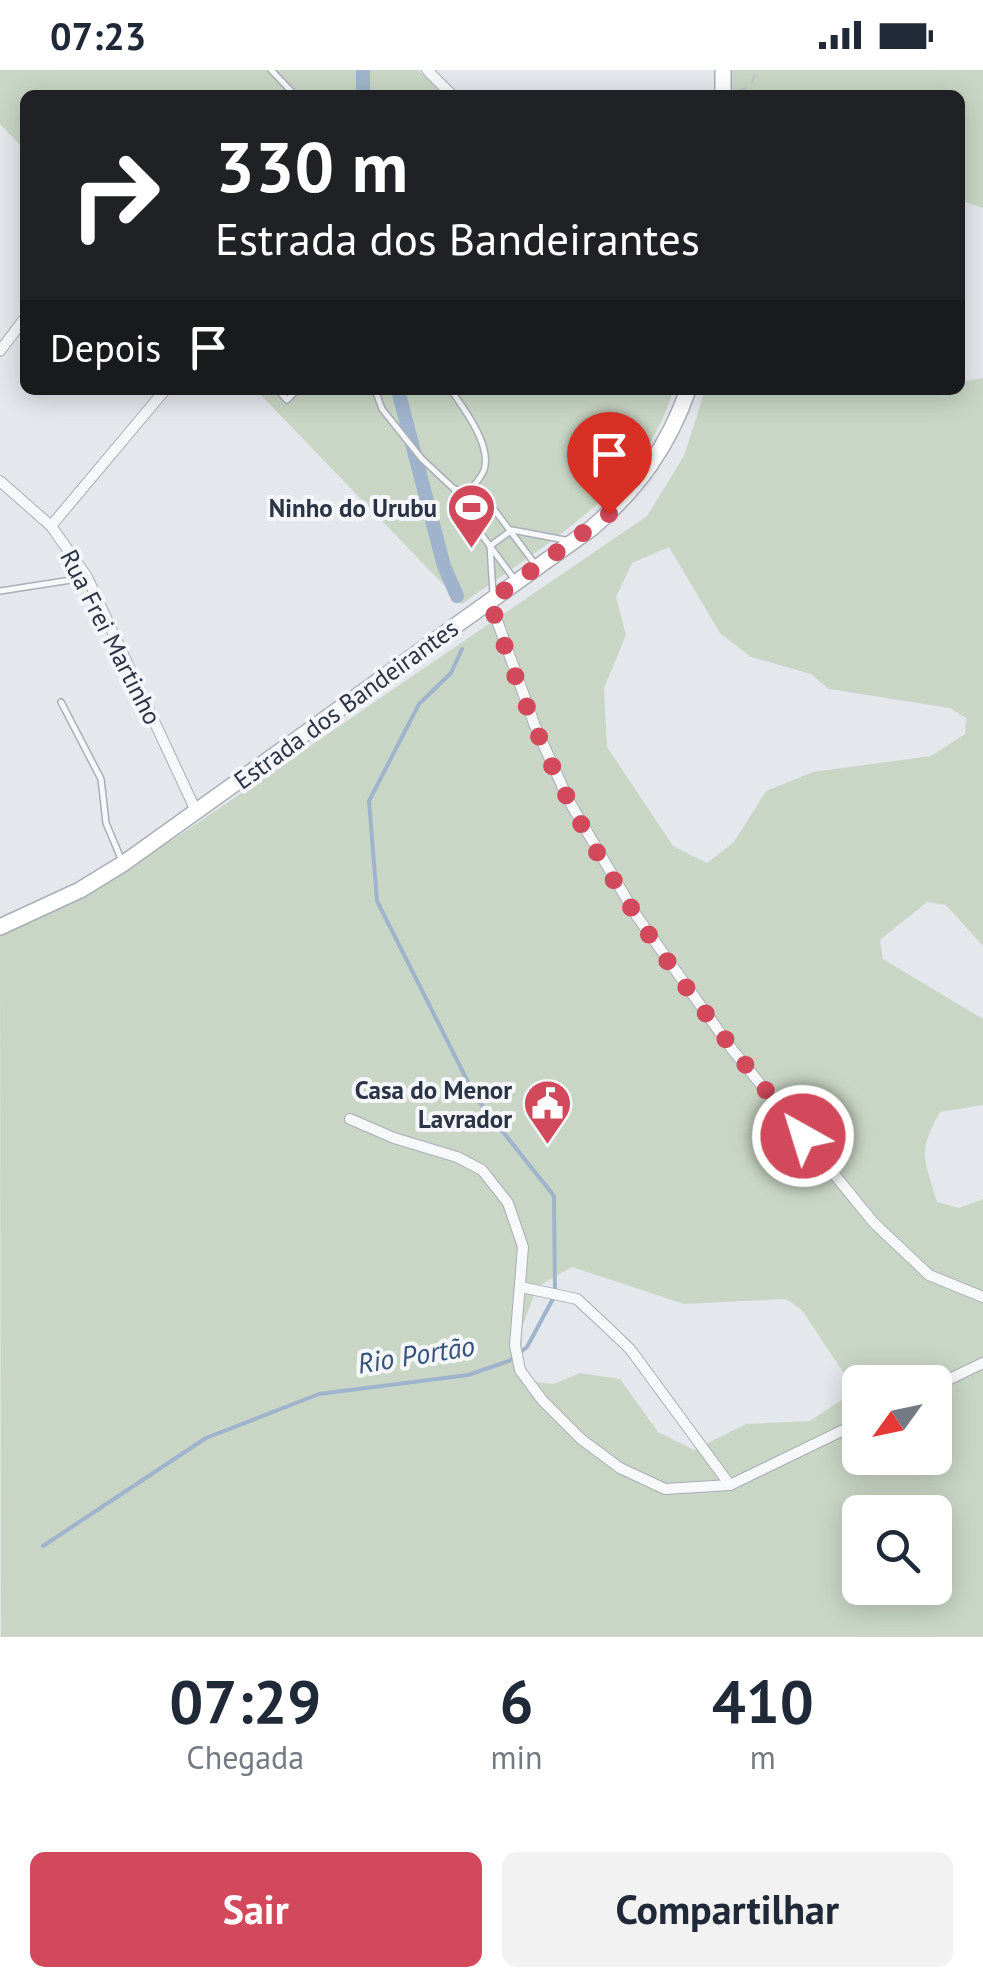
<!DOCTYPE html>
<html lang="pt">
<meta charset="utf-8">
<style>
body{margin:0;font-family:"PT Sans",sans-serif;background:#f2f2f3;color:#1f2937;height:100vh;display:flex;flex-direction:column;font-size:38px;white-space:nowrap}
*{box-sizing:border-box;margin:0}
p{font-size:32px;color:#747a83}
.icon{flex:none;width:55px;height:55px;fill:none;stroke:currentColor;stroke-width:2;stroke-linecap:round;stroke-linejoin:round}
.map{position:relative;height:1567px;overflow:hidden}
.drawer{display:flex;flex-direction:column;background:#fff;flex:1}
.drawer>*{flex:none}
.banner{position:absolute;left:20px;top:20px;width:945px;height:305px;border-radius:15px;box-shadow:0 5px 25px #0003;background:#202124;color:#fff;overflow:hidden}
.needle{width:65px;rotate:237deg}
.fabs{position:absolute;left:842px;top:1295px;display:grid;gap:20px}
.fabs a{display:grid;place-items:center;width:110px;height:110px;border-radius:15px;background:#fff;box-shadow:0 5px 25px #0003;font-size:50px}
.pin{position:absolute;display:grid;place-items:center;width:85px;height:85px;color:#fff;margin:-102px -42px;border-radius:50% 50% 50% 0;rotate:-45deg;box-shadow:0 0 10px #0007}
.pin .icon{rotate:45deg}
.me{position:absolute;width:110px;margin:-55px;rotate:321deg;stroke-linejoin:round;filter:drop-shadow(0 0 8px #0008)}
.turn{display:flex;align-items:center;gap:35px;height:210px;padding:0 30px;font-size:45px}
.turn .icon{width:130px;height:130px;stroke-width:2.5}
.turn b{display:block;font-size:70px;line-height:85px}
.then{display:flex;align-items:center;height:95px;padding:0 30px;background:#0003;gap:20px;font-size:38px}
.eta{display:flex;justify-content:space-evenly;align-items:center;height:170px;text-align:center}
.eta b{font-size:60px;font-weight:700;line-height:70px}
.cta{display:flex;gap:20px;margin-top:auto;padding:20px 30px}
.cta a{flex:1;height:115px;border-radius:15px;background:#d1495b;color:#fff;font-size:40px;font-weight:700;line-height:115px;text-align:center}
.cta a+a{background:#f2f2f3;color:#1f2937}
.status{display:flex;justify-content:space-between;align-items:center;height:70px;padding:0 50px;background:#fff;direction:ltr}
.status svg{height:28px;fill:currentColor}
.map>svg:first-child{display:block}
.green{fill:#c9d6c5;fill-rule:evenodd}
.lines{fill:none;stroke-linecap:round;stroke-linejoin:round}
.stream{stroke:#9fb4cc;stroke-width:4}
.canal{stroke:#9fb4cc;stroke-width:14}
.lane-casing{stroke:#a9aeb7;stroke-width:8}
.street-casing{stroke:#a9aeb7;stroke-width:12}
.secondary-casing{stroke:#a9aeb7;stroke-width:18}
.path{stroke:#c2c5cb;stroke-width:2.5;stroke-dasharray:8 8;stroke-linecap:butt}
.lane{stroke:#f7f8fa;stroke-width:5}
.street{stroke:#f7f8fa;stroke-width:10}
.secondary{stroke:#fff;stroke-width:15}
.route{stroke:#d1495b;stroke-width:18;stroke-dasharray:0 32.4}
.labels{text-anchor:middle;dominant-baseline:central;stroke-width:8;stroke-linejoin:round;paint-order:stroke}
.poi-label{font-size:25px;font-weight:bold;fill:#2b3445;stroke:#f4f6f9;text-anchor:end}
.street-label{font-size:25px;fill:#2b3445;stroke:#f4f6f9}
.water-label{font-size:28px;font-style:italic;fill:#34527a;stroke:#f4f6f9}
</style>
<div class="status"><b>07:23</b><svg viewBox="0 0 49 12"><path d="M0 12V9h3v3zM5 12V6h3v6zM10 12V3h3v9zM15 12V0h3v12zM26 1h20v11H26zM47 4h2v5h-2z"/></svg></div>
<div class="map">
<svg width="983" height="1567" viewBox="0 0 983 1567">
<rect width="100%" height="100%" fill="#e4e7ec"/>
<g class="green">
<polygon points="0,0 418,0 444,25 25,25 25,80 0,54"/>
<polygon points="730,0 983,0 983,138 960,130 960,25 730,25"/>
<path d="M983,308V876L946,835L927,832L880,870L883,889L983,949V1035L940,1042C917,1084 924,1087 937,1132L959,1138L983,1129V1567H1L0,862L66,832L174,769L647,446L684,386L705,320H960V312ZM669,477L720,563L751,587L811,604L829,619L950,638L966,648L965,664L931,686L813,702L766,721L734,772L707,793L673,776L607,677L604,618L626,565L616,527L632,493ZM572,1197L684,1234L786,1229L802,1240L847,1308L843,1329L810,1351L746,1354L694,1380L658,1362L620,1309L580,1303L554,1314L535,1312L521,1296L522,1257L537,1217ZM860,1312H935V1388H860ZM860,1442H935V1518H860Z"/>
<path d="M256,320H673C645,421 541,476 462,534Z"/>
</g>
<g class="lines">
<polyline class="stream" points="43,1476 206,1368 319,1324 468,1305 509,1291 527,1277 555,1225 554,1126 476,1028 377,831 369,731 419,634 451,603 462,579"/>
<g class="canal">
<polyline points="363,0 363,25"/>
<polyline points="398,320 444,496 457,526"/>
</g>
<defs>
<g id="lane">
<polyline points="271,0 295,25"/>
<polyline points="278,320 287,330 297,320"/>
<polyline points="375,320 382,339 422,389 453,418 490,434 535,494"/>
<path d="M451,320C464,339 492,375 484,400C480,411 467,423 459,431"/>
<polyline points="454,419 470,449 515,510"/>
<polyline points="0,521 84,508"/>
<polyline points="493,524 490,476 512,460 565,470"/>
<polyline points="61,632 101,709 106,753 122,791"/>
</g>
<g id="street">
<polyline points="427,0 452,25"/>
<polyline points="0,281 25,248"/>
<polyline points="0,411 51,456 87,507 196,741"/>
<polyline points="51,456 165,320"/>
<polyline points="490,531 535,656 569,731 636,845 731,978 874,1153 929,1205 983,1227"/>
<polyline points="350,1049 394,1068 457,1087 482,1100 508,1133 523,1177 515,1275 520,1300 542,1330 581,1369 620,1398 665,1419 730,1415 860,1352"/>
<polyline points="521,1217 577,1229 606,1256 630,1279 730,1415"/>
<polyline points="935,1316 983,1293"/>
</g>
<g id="secondary">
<polyline points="723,25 723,0"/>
<path d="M0,857L80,820L124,793L592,458C638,418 668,377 688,320"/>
</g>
</defs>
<use href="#lane" class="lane-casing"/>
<use href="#street" class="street-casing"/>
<use href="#secondary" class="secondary-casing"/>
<polyline class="path" points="739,21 750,16 757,0"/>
<use href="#lane" class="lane"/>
<use href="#street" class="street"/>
<use href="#secondary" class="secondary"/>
</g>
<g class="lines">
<path class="route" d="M609,444L490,531C511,598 536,666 568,729C630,851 717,961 803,1066"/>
</g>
<defs>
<symbol id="stadium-pin" viewBox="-11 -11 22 30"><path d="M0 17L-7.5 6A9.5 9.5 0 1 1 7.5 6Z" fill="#d1495b" stroke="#f4f6f9"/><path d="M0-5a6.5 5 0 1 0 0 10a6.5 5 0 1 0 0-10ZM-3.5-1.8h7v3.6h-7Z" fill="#fff"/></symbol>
<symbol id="civic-pin" viewBox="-11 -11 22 30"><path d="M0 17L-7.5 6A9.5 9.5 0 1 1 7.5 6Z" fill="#d1495b" stroke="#f4f6f9"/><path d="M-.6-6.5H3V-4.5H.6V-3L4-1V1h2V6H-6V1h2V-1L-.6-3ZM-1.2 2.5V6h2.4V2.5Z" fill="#fff"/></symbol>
</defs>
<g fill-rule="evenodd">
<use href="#stadium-pin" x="444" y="410" width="55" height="75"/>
<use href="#civic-pin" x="520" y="1006" width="55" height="75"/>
</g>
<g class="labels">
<g class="poi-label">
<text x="437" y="438">Ninho do Urubu</text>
<text x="512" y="1020">Casa do Menor<tspan x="512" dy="29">Lavrador</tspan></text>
</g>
<g class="street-label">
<text transform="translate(111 567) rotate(63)">Rua Frei Martinho</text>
<text transform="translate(346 634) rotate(-36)">Estrada dos Bandeirantes</text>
</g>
<g class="water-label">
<text transform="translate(416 1284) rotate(-9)">Rio Portão</text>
</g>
</g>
</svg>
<div class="fabs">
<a><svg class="needle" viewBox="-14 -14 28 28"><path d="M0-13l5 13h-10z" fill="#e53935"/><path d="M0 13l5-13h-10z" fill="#747a83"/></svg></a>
<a><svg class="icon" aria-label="search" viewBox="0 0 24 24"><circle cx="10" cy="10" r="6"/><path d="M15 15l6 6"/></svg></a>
</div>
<div class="pin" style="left:609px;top:444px;background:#d93025"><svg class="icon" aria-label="arrive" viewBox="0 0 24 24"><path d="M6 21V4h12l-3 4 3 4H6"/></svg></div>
<svg class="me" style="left:803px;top:1066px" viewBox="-20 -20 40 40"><circle r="17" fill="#d1495b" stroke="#fff" stroke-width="3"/><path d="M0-11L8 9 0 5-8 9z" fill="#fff"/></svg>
<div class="banner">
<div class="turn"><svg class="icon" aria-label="right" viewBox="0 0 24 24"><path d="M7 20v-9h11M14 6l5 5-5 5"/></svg><div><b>330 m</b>Estrada dos Bandeirantes</div></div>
<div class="then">Depois<svg class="icon" aria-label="arrive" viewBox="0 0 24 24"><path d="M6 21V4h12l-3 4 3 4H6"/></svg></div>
</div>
</div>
<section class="drawer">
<div class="eta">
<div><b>07:29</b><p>Chegada</p></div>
<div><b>6</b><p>min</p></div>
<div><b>410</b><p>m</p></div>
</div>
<div class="cta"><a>Sair</a><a>Compartilhar</a></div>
</section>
